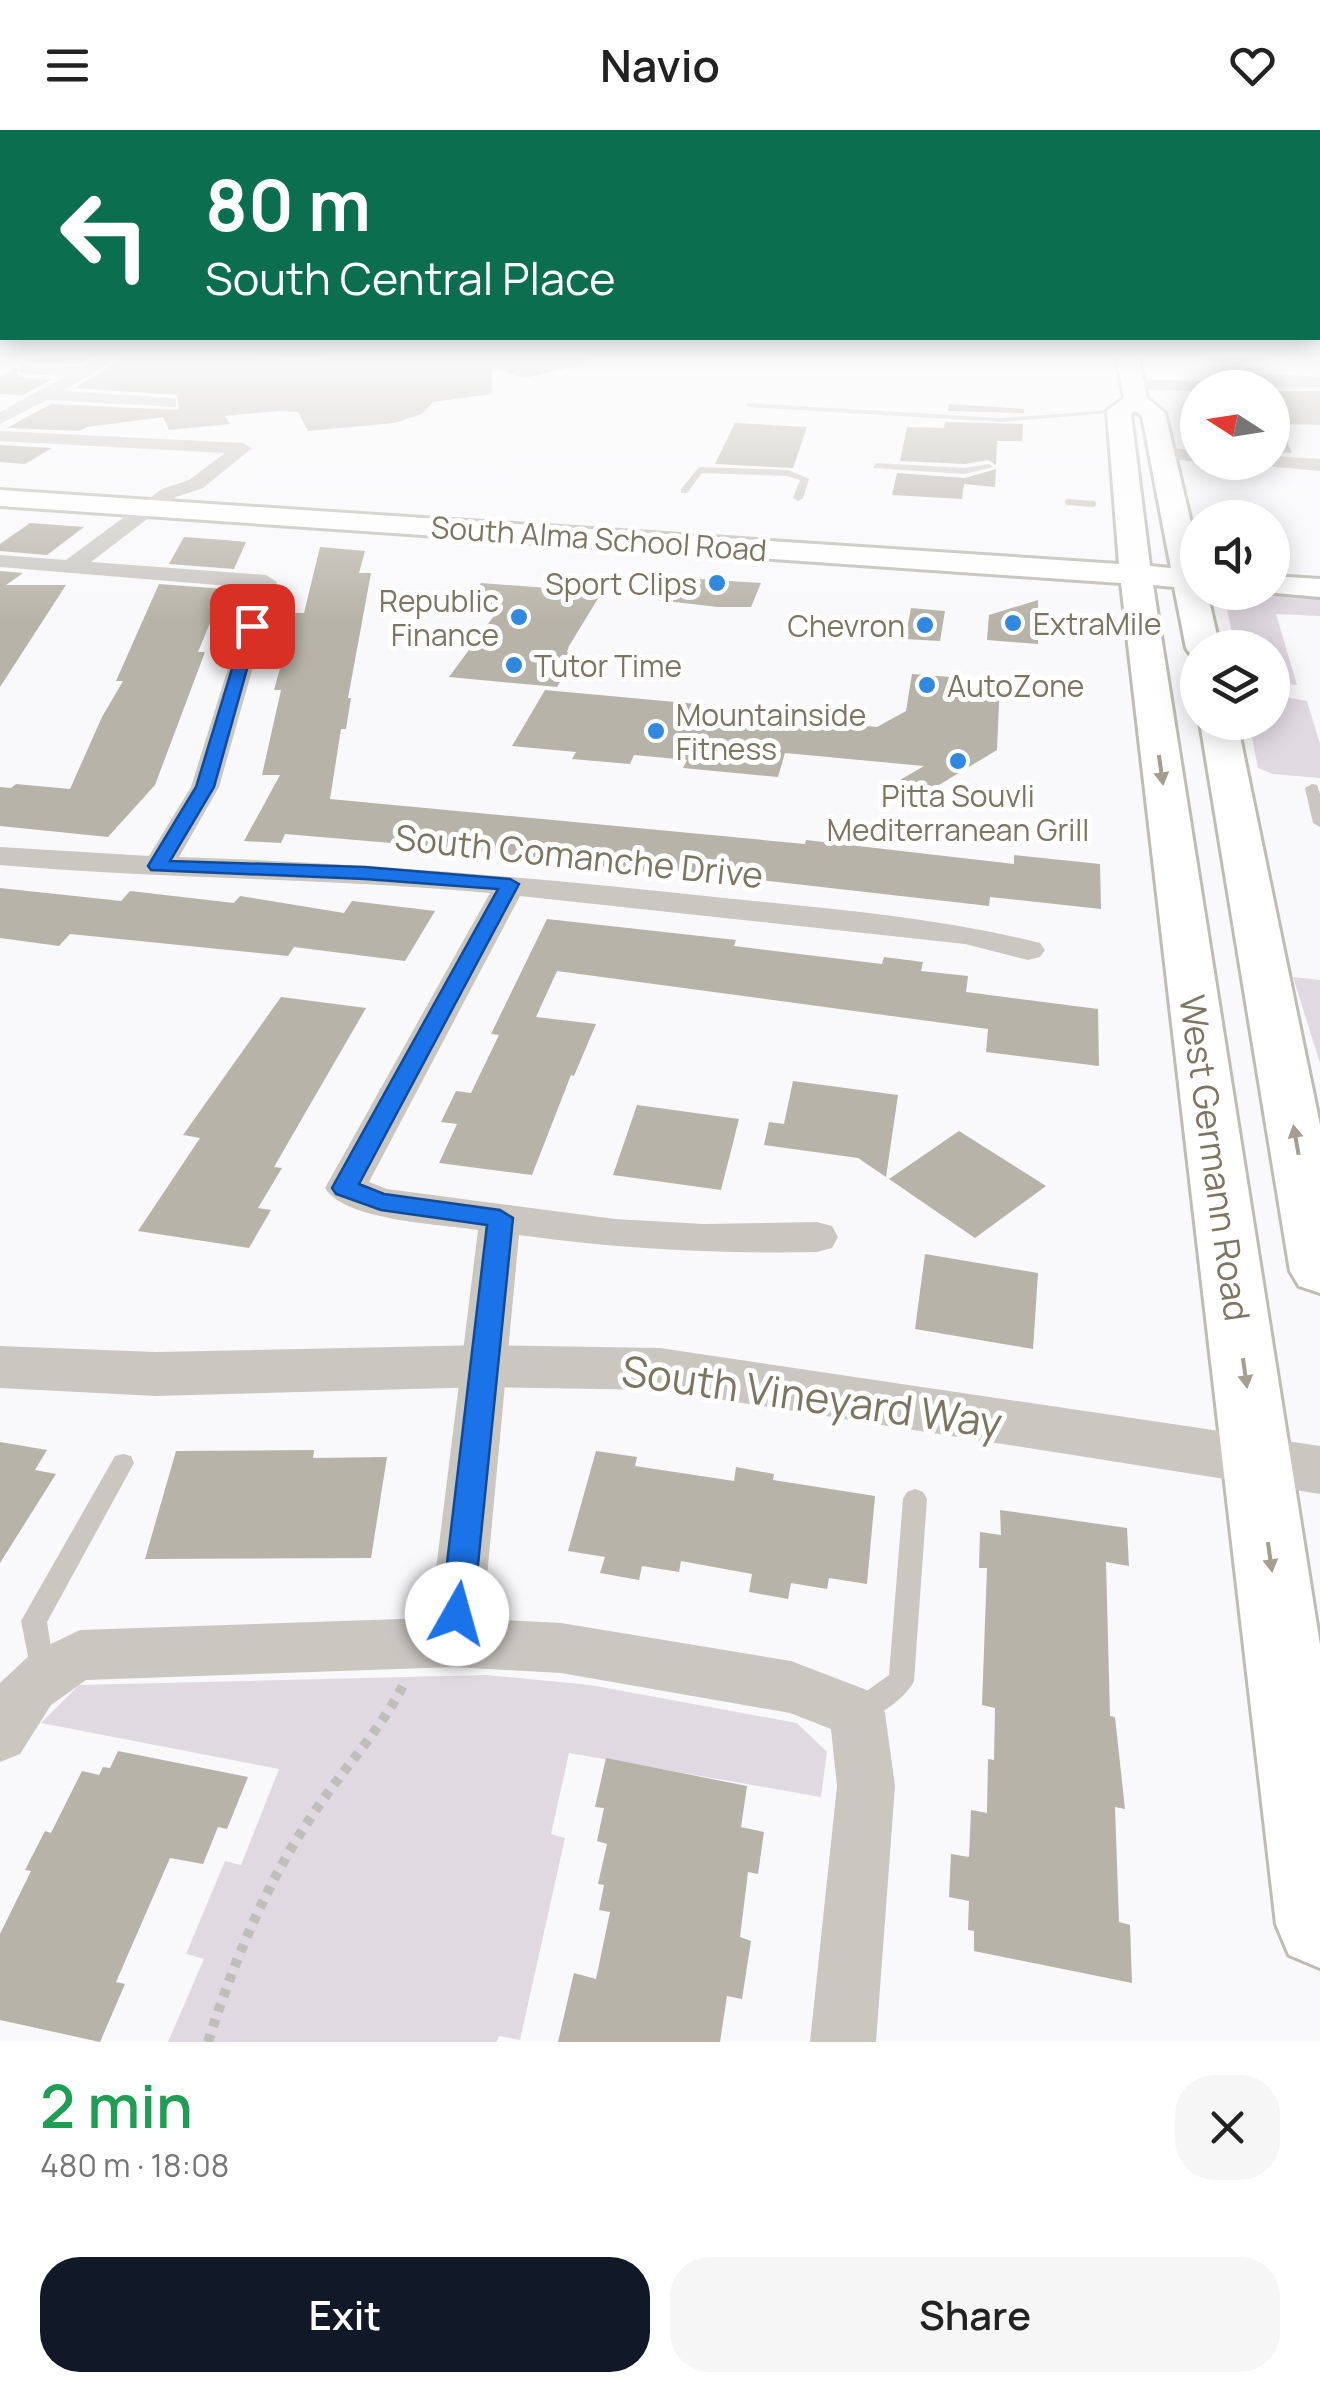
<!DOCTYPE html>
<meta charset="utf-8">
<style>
body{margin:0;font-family:Manrope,sans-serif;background:#f6f6f6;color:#222;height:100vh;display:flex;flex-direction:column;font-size:38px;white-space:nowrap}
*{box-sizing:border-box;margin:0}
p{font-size:32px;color:#767676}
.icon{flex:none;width:55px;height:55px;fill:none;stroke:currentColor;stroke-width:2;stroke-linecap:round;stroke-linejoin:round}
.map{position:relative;height:1912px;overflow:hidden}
.details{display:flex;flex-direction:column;background:#fff;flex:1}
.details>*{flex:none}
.hud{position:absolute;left:0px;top:0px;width:1320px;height:210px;box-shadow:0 5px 25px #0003;background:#0b6e4f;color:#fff;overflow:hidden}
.needle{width:65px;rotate:282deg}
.controls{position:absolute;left:1180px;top:240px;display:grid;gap:20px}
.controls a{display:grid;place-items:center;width:110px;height:110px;border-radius:50%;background:#fff;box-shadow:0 5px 25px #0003;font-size:50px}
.pin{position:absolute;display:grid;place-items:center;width:85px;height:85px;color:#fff;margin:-42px;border-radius:20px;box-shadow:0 5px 15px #0006}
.me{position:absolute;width:110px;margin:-55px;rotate:7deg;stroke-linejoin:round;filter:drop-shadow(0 0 8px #0008)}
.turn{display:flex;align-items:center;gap:35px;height:210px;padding:0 40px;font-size:45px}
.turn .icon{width:130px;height:130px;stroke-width:2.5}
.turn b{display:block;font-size:70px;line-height:85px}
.round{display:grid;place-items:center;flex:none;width:105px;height:105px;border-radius:40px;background:#f6f6f6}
.head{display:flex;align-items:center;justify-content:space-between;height:170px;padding:0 40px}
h1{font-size:60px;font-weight:600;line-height:75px;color:#1e9e55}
.action{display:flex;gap:20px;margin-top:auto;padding:20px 40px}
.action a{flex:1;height:115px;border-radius:40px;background:#111827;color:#fff;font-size:40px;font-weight:600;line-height:115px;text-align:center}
.action a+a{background:#f6f6f6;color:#222}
header{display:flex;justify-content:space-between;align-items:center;height:130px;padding:0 40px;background:#fff;font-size:45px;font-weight:600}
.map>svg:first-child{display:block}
.green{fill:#e1d9e1}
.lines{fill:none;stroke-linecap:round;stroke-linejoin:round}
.stream{stroke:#cdc6be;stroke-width:6}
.building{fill:#b8b3a8}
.secondary-casing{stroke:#bebcb4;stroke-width:6}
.path{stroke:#c0beba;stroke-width:10;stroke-dasharray:8 8;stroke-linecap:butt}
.service{fill:#cac7c1;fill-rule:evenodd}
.minor{fill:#cac7c1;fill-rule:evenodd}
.tertiary{fill:#cac7c1;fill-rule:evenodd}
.secondary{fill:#fff;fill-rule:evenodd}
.oneway{fill:#a39e90}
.route{fill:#1a73e8;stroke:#114b97;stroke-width:2.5}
.poi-dot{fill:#3188e0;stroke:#fff;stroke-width:4}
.labels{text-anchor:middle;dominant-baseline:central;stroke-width:10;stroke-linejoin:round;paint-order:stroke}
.far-street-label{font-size:30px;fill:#7c7561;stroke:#fff}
.far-poi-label{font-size:30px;fill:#7c7561;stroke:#fff;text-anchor:start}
.street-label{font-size:35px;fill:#7c7561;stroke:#fff}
.near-street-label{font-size:42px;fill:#7c7561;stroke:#fff}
</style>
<header><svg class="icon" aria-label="menu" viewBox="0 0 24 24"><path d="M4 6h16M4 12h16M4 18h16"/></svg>Navio<svg class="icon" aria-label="heart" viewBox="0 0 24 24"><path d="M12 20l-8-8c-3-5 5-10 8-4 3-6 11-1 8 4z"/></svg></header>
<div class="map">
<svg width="1320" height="1912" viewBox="0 0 1320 1912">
<rect width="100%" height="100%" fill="#f9f8fa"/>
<g class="green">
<polygon points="1264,462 1320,469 1320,486 1276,484 1297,555 1273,553 1272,518 1235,517 1224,465"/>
<polygon points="1273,565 1307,571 1320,614 1320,648 1273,644 1258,638 1249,593 1272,592"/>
<polygon points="1293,847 1320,850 1320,933"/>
<polygon points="487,1545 590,1555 797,1593 827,1622 821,1667 569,1623 551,1704 565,1708 520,1910 499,1906 497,1912 168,1912 204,1829 186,1824 225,1731 241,1735 279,1639 41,1593 79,1555"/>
</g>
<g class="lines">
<polyline class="stream" points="1068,372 1093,374"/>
</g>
<g class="building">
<polygon points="46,224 100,224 82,233 28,232"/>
<polygon points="129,224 318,231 329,224 585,224 586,234 524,248 492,238 492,264 433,272 422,284 394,293 308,301 298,282 278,281 225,286 230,294 169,300 163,287 87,297 79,301 7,298 51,274 179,280 177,265 75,258"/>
<polygon points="16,238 17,244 25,248 53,249 23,265 0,264 0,246"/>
<polygon points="1272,261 1320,261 1320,295 1280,294 1292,323 1272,322"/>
<polygon points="949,274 1024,279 1024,283 948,281"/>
<polygon points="945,292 1023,294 1022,311 997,311 996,335 988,330 965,334 900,331 907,297 944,298"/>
<polygon points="735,293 807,297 793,338 715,334"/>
<polygon points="0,315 52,318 25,334 0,332"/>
<polygon points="996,339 995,357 964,354 962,369 892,365 897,343 965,348"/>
<polygon points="30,393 84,397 47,425 0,421 0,414"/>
<polygon points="184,407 225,410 246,412 234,439 169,434"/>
<polygon points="320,417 365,421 359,443 371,443 348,568 351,568 346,599 341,599 330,669 805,714 806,710 1014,734 1014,725 1100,734 1101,779 990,767 989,776 664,739 662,744 462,719 285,704 281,713 244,711 280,645 262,645 281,560 274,560 295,483 304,483"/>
<polygon points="0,441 23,443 6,455 66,455 0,557"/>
<polygon points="669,447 761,453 751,477 718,477 657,470"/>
<polygon points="481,453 602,462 569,516 567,522 578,522 557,557 449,547 499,479 463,476"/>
<polygon points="159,454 224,459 198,522 205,522 155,655 108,707 0,696 0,657 11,658 16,654 70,659 102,587 123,551 116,551"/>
<polygon points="1038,470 1038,514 987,510 989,485"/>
<polygon points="911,478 945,481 940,511 905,509"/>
<polygon points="912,544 1000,551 997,620 929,661 900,650 924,636 785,623 778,647 683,638 687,630 634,625 630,634 572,629 576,622 512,616 545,560 740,578 796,586 795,590 877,597 906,581"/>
<polygon points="0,758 121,771 130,761 234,773 240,766 344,783 352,771 435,781 405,831 294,817 288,826 70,804 59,816 0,808"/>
<polygon points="547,789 736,810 734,816 882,834 884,827 923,832 921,841 968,846 966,862 1098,879 1099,936 986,922 988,899 557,841 536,887 596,894 574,946 571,945 532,1045 439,1033 457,994 441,992 456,961 471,963 499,905 491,904"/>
<polygon points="281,867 366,878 274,1037 282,1038 258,1078 271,1080 249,1118 138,1101 200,1008 183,1005"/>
<polygon points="793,951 898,965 886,1047 858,1028 764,1015 769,992 784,994"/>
<polygon points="637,975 739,989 721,1060 613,1045"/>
<polygon points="959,1001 1046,1056 975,1108 889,1049"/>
<polygon points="925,1124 1038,1143 1033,1219 915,1199"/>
<polygon points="0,1312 47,1320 35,1340 56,1344 0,1433"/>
<polygon points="314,1320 313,1328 387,1327 371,1428 145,1429 176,1321"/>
<polygon points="596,1321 637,1327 635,1336 734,1351 736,1337 774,1344 773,1350 875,1366 867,1454 829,1448 827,1459 791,1453 788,1469 749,1462 752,1444 681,1431 679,1442 642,1436 639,1450 600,1443 605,1427 568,1421"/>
<polygon points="1000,1380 1127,1398 1129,1436 1106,1432 1110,1586 1115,1587 1125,1679 1115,1677 1119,1792 1130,1795 1132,1853 974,1821 974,1801 968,1800 969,1771 949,1767 951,1724 969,1727 971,1680 987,1683 988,1629 994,1630 995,1578 982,1575 987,1438 979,1438 980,1402 1001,1405"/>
<polygon points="118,1621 248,1647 227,1699 218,1697 203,1734 170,1728 116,1852 125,1854 100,1912 0,1890 0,1804 31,1741 25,1740 45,1701 51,1703 82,1641 99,1645 103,1637 110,1638"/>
<polygon points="606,1628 747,1656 741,1697 764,1702 758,1744 748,1742 740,1807 751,1811 742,1869 727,1866 720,1912 558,1912 574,1843 596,1849 610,1782 599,1780 604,1755 598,1754 607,1714 597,1711 604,1678 595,1677"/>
</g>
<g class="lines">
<defs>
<g id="secondary">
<path d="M1116,224H1138L1147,268L1165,283L1198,422V462H1207L1220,518H1198V527L1191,525L1186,518L1174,457L1153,455L1320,1515V1838L1289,1825L1276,1794L1121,453L0,376V360L1119,434L1107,281L1124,268ZM1135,281L1142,286L1171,438L1150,436L1131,284Z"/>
<polygon points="1272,446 1320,449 1320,467 1264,462 1272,462"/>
<polygon points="1200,592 1237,592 1320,995 1320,1163 1299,1156 1290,1141"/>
</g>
</defs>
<use href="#secondary" class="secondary-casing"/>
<path class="path" d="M208,1912C233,1834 264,1758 309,1690C340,1642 379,1603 405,1552"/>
<g class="service">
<polygon points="745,273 1001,288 1127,279 1131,281 1001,292 748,277"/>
<polygon points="876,333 965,338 989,334 993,337 965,344 873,338"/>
<polygon points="699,337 788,340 809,349 803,368 798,371 793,368 800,350 787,346 702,343 687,363 681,363 681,359"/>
<polygon points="1312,654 1317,655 1320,664 1320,697 1313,693 1305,658"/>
<polygon points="123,1324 131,1326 134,1333 47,1492 55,1543 51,1551 42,1555 33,1551 21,1491 115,1326"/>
<path d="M915,1359L923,1362L927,1369L914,1551C906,1568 879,1586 862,1592L853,1589L849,1580L853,1571L889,1545L903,1369L907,1362Z"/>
</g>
<g class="minor">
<polygon points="107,224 126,224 63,261 170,268 176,269 176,277 47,270 0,294 0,282 66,246 26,244 20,242 20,236 83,237"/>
<polygon points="1254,243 1320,247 1320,257 1198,258 1198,261 1133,259 1125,254 1133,249 1207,251"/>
<path d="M0,301L243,313L252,318L203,358L176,367L91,432L266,445L277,452L219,657L179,727C362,733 543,748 724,768C830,779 937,787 1040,813L1045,820L1040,827L1028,830L965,814L520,766L369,1052L387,1059L615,1089L704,1094L817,1092L832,1096L838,1107L832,1118L817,1122C716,1124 619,1119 519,1105L483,1489L561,1493L791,1531L877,1564L885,1583L895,1656L876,1912H810L837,1656L831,1599L790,1583L561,1543L454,1537L86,1550L51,1575L20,1624L0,1632V1553L32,1523L80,1500L430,1488L478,1100C441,1094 345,1091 325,1058L490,763C326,748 163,749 0,735V717L149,726L191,657L253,458L0,437V425L66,430L162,359L189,350L225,323L0,311Z"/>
<polygon points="1162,317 1198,321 1198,332 1156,327 1153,323"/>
<polygon points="1272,326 1320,329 1320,341 1265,336 1263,332 1272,332"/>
</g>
<polygon class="tertiary" points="486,1215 660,1218 1320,1316 1320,1364 660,1260 486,1257 156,1266 0,1258 0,1216 156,1222"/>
<use href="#secondary" class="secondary"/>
</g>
<defs><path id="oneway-solid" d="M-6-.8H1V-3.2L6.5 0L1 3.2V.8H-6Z" transform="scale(2.5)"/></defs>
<g class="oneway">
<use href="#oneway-solid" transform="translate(1161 640) rotate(82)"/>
<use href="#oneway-solid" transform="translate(1296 1010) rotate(-100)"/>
<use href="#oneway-solid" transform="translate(1245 1243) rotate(82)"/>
<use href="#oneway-solid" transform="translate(1270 1427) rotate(82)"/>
</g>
<linearGradient id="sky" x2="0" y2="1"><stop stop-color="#9dbbd7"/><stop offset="0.46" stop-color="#fcfcfd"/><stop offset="1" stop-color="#fcfcfd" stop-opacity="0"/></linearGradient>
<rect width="1320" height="491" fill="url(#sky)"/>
<polygon class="route" points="252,491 259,496 214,657 170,731 365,737 510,749 519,754 359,1054 384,1064 500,1080 513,1088 473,1484 468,1494 457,1499 446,1494 441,1484 487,1095 381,1080 336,1064 332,1058 498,759 365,749 151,740 148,736 196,657 245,496"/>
<g class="poi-dot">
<circle cx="717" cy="453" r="10"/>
<circle cx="519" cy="487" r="10"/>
<circle cx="1013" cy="493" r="10"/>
<circle cx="925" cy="495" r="10"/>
<circle cx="514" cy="535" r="10"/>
<circle cx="927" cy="555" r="10"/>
<circle cx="656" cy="601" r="10"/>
<circle cx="958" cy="631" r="10"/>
</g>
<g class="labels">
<g class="far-street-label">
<text transform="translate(599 408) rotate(4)">South Alma School Road</text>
</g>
<g class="far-poi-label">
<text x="697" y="453" text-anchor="end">Sport Clips</text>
<text x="499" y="470" text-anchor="end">Republic<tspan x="499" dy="34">Finance</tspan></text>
<text x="1033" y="493">ExtraMile</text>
<text x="905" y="495" text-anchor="end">Chevron</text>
<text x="534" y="535">Tutor Time</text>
<text x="947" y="555">AutoZone</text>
<text x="676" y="584">Mountainside<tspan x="676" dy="34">Fitness</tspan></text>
<text x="958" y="665" text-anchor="middle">Pitta Souvli<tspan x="958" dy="34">Mediterranean Grill</tspan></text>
</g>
<g class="street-label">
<text transform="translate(579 726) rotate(6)">South Comanche Drive</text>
<text transform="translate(1215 1028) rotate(82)">West Germann Road</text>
</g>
<g class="near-street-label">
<text transform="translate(812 1266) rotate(8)">South Vineyard Way</text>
</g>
</g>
</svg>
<div class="controls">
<a><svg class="needle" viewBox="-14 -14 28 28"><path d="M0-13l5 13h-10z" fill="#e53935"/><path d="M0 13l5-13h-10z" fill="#767676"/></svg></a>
<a><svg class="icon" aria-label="sound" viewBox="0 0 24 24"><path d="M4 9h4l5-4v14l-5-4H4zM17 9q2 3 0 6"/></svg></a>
<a><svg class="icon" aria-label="layers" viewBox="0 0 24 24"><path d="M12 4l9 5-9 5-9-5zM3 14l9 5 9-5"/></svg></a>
</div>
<div class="pin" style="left:252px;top:496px;background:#d93025"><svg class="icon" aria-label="arrive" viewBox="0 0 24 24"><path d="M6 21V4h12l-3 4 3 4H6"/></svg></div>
<svg class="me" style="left:457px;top:1484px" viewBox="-20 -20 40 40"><circle r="19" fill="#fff"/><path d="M0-13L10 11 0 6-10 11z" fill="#1a73e8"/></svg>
<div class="hud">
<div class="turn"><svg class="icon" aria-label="left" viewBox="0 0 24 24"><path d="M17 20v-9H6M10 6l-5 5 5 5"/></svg><div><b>80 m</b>South Central Place</div></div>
</div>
</div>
<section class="details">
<div class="head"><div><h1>2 min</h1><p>480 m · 18:08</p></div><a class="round"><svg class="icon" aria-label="close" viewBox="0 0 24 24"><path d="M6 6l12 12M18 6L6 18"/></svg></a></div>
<div class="action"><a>Exit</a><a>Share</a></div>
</section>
